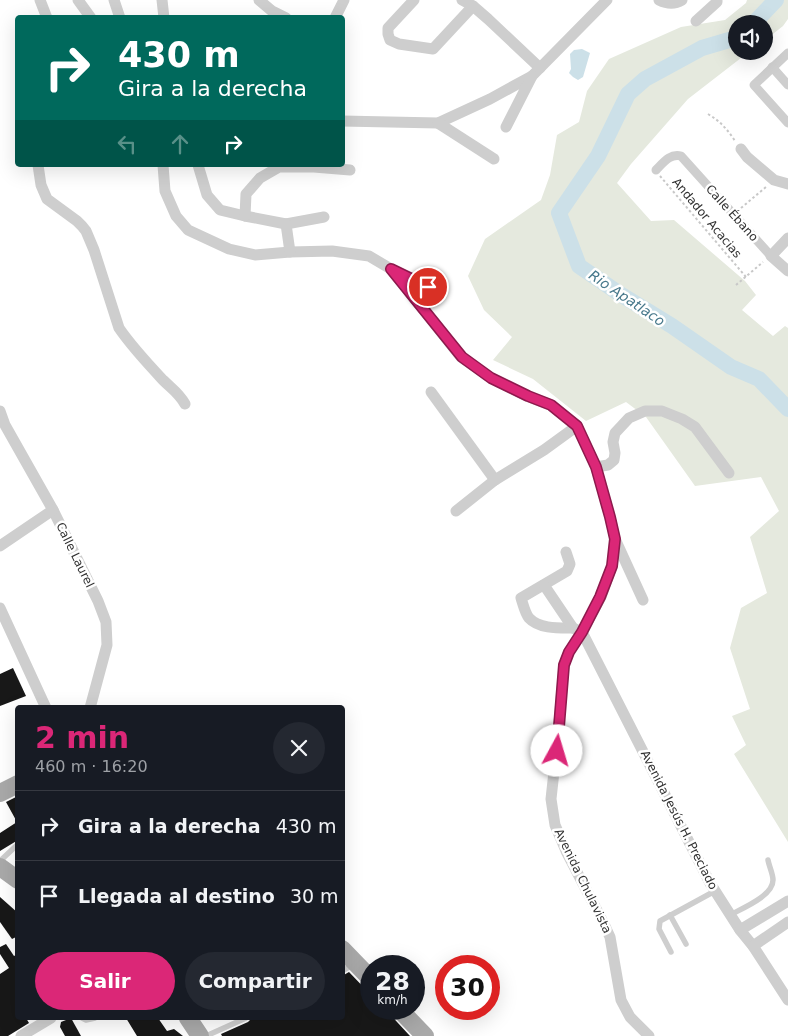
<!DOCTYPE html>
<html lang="es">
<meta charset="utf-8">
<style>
body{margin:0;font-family:"DejaVu Sans",sans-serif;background:#242831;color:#f1f3f6;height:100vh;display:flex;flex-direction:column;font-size:19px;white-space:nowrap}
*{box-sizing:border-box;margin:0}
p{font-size:16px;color:#9ea1a6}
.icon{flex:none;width:28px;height:28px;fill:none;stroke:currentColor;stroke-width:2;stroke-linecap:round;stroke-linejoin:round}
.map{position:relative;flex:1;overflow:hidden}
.details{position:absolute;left:15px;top:705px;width:330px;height:315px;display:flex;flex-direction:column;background:#171b24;border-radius:5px;box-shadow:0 5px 20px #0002}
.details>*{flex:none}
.hud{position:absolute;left:15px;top:15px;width:330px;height:152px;border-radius:5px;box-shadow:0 5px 20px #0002;background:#00695c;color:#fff;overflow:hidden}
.buttons{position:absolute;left:728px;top:15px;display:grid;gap:10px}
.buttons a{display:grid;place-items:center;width:45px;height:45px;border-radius:50%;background:#171b24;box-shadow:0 5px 20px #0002;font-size:25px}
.speed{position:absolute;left:360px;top:955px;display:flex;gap:10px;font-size:25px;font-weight:700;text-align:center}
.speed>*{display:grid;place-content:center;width:65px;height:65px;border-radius:50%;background:#171b24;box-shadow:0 5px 20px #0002;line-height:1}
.speed small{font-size:12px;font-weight:400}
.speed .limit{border:8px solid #d22;background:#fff;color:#111}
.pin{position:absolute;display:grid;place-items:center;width:42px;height:42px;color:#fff;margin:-21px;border:2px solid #fff;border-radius:50%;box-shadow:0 1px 5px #0007}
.me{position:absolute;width:55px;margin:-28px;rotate:6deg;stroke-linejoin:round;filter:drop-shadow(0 0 4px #0008)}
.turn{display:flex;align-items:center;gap:18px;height:105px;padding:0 20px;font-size:22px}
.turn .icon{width:65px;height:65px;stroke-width:2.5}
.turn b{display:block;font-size:35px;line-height:42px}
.lanes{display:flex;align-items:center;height:48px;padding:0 20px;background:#0003;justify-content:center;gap:25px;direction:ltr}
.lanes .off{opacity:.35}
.round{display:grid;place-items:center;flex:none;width:52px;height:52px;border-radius:26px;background:#242831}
.summary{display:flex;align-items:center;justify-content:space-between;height:85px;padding:0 20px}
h1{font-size:30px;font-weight:700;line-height:38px;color:#db2777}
.cta{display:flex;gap:10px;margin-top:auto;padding:10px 20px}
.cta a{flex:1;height:58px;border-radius:30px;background:#db2777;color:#fff;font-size:20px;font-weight:700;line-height:58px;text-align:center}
.cta a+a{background:#242831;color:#f1f3f6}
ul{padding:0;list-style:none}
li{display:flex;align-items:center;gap:15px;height:70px;padding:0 20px;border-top:1px solid #363941}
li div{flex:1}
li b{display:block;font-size:19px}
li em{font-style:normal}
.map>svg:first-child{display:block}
.green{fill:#e5e9de}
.water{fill:#cce0e8}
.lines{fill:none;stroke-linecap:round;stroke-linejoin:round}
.river{stroke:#cce0e8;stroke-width:16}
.building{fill:#181818}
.path{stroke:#c8c8c8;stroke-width:2;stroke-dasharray:2.5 2.5;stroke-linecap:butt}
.service{stroke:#cecece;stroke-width:5.5}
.pedestrian{stroke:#cecece;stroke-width:9}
.minor{stroke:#cecece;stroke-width:11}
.primary{stroke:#a9a9a9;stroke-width:18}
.route-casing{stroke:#8e194d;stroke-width:12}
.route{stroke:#db2777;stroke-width:9}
.labels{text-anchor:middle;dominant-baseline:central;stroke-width:5;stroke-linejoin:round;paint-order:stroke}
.street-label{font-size:12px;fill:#313131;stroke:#fff}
.water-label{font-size:14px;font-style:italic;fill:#47788b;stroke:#fff}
</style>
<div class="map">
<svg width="788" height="1036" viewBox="0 0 788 1036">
<rect width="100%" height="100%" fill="#fff"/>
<polygon class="green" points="747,0 788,0 788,19 783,26 764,41 764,24 736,24 736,51 750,51 688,99 631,164 617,183 651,221 674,220 745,281 756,295 742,310 773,336 785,326 788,328 788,842 734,754 746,745 732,716 750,709 730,648 741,608 767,593 750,537 779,511 761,477 695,486 646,417 626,402 586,421 533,379 493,360 512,337 484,310 468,276 485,239 541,200 550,175 557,135 579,122 587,91 609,59 681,27 725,20 746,3"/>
<polygon class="water" points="582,49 590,53 583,77 578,80 573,77 569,73 571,69 570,54 574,50"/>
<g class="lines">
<g class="river">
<polyline points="753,24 776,0"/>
<polyline points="736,38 702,48 645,79 628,94 598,156 559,213 579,266 620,294 672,326 731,367 759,379 788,409"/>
</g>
</g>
<g class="building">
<polygon points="13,668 26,696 0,706 0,674"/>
<polygon points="18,796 18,840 0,851 0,833 17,822 6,802"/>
<polygon points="0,897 18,913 18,936 12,939 0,922"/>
<polygon points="6,944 14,956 18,954 18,1018 26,1018 29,1023 8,1036 0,1036 0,974 9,968 0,954 0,947"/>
<polygon points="349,972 371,995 371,1009 385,1009 410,1036 222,1036 221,1034 248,1022 250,1020 251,1018 342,1018 342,976"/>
<polygon points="71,1018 81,1036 65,1036 60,1027 61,1022"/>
<polygon points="126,1018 158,1018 167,1031 174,1029 183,1036 137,1036"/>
</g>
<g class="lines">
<g class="path">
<path d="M708,114C720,121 728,130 735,141"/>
<polyline points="660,176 746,277"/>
<polyline points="741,208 766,187"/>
<polyline points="736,285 763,262"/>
</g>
<g class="service">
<polyline points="0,861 16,846"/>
<polyline points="670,915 686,944"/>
<path d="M730,915C743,908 773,896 773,880C773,874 769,866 768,860"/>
<polyline points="671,952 659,929 660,921 715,891"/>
<polyline points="342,971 354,964"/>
<polyline points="82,1018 86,1020 95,1018"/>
<polyline points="206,1036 246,1018"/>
</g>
<g class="pedestrian">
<polyline points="788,53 754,85 788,123"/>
<polyline points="772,67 788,85"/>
<path d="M656,170C663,163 670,153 681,156L771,256"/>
</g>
<g class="minor">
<polyline points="40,0 47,18"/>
<polyline points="78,0 91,18"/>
<polyline points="114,0 120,18"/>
<polyline points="162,0 164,18"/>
<polyline points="259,0 272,11 286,18"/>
<polyline points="414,0 388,28 388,34 390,40 399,44 433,49 473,6"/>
<polyline points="462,0 473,6 488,19 540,68"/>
<path d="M659,0C667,4 674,5 682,0"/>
<polyline points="335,18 344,0"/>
<polyline points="696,21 717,2 717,0"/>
<polyline points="342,121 438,123 490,99 532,76 607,0"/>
<polyline points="438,123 494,159"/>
<polyline points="506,127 532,76"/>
<polyline points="741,149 747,157 774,180 788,184"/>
<path d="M38,165L41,185L47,199L77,221L82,226L86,231L94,250L119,328C132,347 148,364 163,380C172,389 179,393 185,404"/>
<polyline points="163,165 165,191 176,216 188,230 229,249 255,255 290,252 332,251 369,256 391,269 461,357 491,378 527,396 551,405 577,426 596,467 610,517 615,539 612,566 601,597 582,632 569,652 564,665 558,735 551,799 555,825 567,853 604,924 610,937 621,1000 630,1017 649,1036"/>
<polyline points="198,165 207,195 220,210 245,216 286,224 324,217"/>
<polyline points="245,216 246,194 260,178 279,167 314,167 350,170"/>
<polyline points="286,224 290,252"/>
<polyline points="788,238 771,256 788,271"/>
<polyline points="395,271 428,287"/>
<polyline points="431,392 495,480"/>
<polyline points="0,411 5,425 53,510 98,601 106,622 107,645 90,708"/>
<polyline points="596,467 608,465 614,460 615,453 613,442 615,433 629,418 645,411 662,411 682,419 695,427 729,473"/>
<polyline points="456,511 495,480 544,450 577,426"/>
<polyline points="616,541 643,600"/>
<polyline points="0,546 53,510"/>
<path d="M566,552L570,564L567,571L521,598C523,604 525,613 529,618C539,629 559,628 573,628"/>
<polyline points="544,585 573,628 582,632 710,883 740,930 753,946 788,1000"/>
<polyline points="0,608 46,708"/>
<polyline points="740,930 788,901"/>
<polyline points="753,946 788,922"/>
<polyline points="21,1036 51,1018"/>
</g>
<g class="primary">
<polyline points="0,793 18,784"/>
<polyline points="0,867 18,880"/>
<polyline points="342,949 371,979"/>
<polyline points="399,1009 425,1036"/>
<polyline points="188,1018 200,1036"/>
</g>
</g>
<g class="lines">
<defs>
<polyline id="route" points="428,287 391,269 462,357 491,378 528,396 551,405 577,426 596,467 610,517 615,539 612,566 600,597 582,632 569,652 564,665 557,751"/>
</defs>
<use href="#route" class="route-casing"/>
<use href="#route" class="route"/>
</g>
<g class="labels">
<g class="street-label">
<text transform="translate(732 213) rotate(48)">Calle Ébano</text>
<text transform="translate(707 218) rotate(50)">Andador Acacias</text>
<text transform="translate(75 555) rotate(64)">Calle Laurel</text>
<text transform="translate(679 820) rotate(63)">Avenida Jesús H. Preciado</text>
<text transform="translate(583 881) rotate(64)">Avenida Chulavista</text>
</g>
<g class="water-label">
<text transform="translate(627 298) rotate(34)">Rio Apatlaco</text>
</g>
</g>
</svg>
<div class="buttons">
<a><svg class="icon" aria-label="sound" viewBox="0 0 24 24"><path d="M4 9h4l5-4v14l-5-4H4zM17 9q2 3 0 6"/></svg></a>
</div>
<div class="speed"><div>28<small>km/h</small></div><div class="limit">30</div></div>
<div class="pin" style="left:428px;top:287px;background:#d93025"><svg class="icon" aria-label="arrive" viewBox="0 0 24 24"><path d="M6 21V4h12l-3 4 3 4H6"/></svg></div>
<svg class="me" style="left:557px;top:751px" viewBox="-20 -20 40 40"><circle r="19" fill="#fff"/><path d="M0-13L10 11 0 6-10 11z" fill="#db2777"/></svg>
<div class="hud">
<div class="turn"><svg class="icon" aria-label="right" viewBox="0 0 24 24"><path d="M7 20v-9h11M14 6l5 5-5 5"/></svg><div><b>430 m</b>Gira a la derecha</div></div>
<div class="lanes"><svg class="icon off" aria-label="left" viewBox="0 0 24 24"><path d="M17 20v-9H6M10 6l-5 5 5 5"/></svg><svg class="icon off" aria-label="ahead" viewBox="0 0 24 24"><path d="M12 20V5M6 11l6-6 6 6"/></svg><svg class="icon" aria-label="right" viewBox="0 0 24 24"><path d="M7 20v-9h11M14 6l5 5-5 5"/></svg></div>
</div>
<section class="details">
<div class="summary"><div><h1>2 min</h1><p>460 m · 16:20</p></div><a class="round"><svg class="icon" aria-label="close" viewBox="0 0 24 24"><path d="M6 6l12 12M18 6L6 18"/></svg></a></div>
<ul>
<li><svg class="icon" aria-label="right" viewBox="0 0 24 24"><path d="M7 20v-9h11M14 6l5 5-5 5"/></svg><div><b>Gira a la derecha</b></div><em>430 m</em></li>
<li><svg class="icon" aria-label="arrive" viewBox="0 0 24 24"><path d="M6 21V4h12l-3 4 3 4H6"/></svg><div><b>Llegada al destino</b></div><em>30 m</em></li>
</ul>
<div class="cta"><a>Salir</a><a>Compartir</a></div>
</section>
</div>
